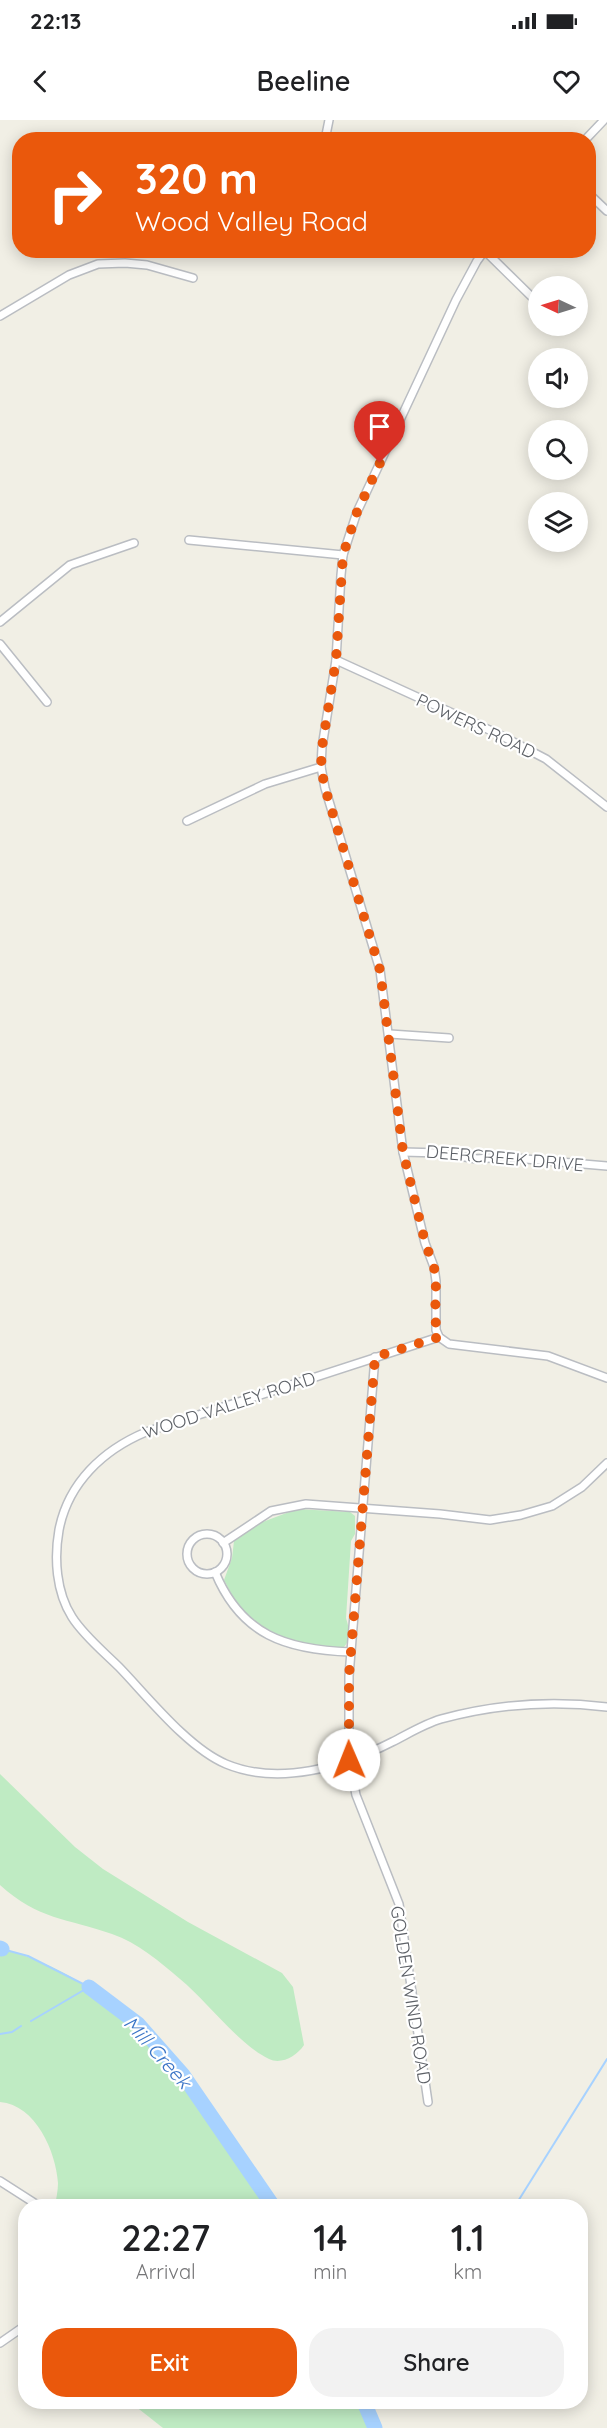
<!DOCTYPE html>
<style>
body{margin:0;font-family:Quicksand,sans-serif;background:#f2f2f2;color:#202124;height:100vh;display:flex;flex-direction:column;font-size:22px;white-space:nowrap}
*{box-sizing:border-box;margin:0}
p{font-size:20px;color:#757577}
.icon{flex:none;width:33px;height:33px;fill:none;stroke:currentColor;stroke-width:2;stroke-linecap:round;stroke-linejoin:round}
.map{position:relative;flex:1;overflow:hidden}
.side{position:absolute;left:18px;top:2079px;width:570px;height:210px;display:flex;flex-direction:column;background:#fff;border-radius:24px;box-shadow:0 3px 15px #0003}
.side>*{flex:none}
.top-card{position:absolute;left:12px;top:12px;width:584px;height:126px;border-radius:24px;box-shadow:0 3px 15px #0003;background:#ea580c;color:#fff;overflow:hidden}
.needle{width:39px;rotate:274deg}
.buttons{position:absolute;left:528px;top:156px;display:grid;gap:12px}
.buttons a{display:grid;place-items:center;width:60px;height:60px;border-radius:50%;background:#fff;box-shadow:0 3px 15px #0003;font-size:30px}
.pin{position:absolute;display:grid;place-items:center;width:51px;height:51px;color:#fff;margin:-62px -26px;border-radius:50% 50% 50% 0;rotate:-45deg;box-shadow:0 0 6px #0007}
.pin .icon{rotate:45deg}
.me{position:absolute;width:66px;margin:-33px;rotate:359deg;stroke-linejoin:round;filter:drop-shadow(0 0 4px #0008)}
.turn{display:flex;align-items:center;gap:21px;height:126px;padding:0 24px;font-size:27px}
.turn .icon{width:78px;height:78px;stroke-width:2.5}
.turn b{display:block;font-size:42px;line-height:51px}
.eta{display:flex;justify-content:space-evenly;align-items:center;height:102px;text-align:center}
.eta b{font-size:36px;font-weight:600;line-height:42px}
.button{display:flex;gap:12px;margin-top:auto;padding:12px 24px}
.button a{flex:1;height:69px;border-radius:24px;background:#ea580c;color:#fff;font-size:24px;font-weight:600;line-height:69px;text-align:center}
.button a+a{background:#f2f2f2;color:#202124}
.status{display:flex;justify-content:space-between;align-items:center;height:42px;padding:0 30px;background:#fff;direction:ltr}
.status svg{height:16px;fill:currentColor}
header{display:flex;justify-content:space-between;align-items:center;height:78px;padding:0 24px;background:#fff;font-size:27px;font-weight:600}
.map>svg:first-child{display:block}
.green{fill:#bfebc3}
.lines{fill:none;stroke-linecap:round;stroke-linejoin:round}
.stream{stroke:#a7d2ff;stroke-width:2}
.river{stroke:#a7d2ff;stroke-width:15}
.street-casing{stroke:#babdc2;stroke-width:10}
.street{stroke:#fff;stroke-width:7}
.route{stroke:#ea580c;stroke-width:10;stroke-dasharray:0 18}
.labels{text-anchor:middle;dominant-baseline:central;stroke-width:4.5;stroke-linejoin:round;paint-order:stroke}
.street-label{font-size:18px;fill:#5d6167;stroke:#fff}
.water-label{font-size:20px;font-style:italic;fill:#3a74c6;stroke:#fff}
</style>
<div class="status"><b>22:13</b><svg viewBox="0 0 49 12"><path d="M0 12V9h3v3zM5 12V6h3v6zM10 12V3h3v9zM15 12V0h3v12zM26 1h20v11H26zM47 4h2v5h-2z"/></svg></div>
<header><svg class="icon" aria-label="back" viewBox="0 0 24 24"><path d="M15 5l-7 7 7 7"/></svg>Beeline<svg class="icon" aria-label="heart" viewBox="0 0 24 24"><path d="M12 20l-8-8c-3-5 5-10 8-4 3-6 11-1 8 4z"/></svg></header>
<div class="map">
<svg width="607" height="2308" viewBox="0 0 607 2308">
<rect width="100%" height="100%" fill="#f1efe5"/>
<g class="green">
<path d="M297,1389L350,1392L355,1396V1414L351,1421L346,1498C349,1508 352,1518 344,1527C303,1528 260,1515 235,1481C231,1474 228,1467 224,1460L232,1438L234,1421L260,1403Z"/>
<path d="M0,1654L75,1727L103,1749L188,1802L282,1853L293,1867L304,1925C297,1936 281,1945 269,1939C238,1924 208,1882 180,1859C159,1841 138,1823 112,1814C66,1798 39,1800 0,1765Z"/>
<path d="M0,1828C89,1852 153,1911 205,1985C228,2018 249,2054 273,2086H55C56,2079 58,2071 58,2063C56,2032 36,1985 0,1982Z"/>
<polygon points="130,2282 364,2282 375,2308 163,2308"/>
</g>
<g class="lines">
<g class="stream">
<polyline points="2,1829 28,1836 89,1867"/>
<polyline points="31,1901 89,1867"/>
<polyline points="0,1914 12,1912 21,1906"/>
<polyline points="515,2086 607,1939"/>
</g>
<g class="river">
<polyline points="0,1828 2,1829"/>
<polyline points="89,1867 138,1904 183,1955 273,2086"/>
<polyline points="364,2282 375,2308"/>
</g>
<defs>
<g id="street">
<polyline points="325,20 329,0"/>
<polyline points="585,20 604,0"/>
<polyline points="588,73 607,91"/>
<polyline points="485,130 477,141 456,180 357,392 343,435 341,455 336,540 322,627 321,647 325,668 380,850 403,1032 425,1123 434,1147 436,1161 436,1210 439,1217 449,1224 548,1236 607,1258"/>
<polyline points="485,131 538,183"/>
<polyline points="0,196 69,155 98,144 125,143 147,145 193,158"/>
<polyline points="189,420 343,435"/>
<polyline points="0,502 70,445 134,423"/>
<polyline points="0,524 47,582"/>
<polyline points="336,540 496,613 546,639 607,687"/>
<polyline points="187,701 265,664 321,647"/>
<polyline points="390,914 449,918"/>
<polyline points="403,1032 441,1033 477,1039 503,1037 607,1046"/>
<path d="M439,1217L146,1312C103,1330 68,1363 59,1410C54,1438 56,1472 72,1497C84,1516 104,1532 119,1547C148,1577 188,1628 226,1644C279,1666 343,1647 392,1622C408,1614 424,1604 441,1599C496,1584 551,1580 607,1587"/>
<polyline points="375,1237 349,1556 349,1640 356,1675 399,1784 428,1982"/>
<circle cx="207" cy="1434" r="20"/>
<polyline points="223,1423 271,1391 306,1384 440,1394 490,1400 521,1395 552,1386 582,1367 607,1343"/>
<path d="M215,1452C241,1515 286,1530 351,1532"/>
<polyline points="0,2061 39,2086"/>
<polyline points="0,2223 26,2205"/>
</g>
</defs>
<use href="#street" class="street-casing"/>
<use href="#street" class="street"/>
</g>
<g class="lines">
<polyline class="route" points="349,1640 349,1556 375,1237 439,1217 435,1199 436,1161 434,1147 425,1122 403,1032 380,850 325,668 321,647 322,627 336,540 343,435 357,392 380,343"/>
</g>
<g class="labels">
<g class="street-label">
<text transform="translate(476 606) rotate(25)">POWERS ROAD</text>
<text transform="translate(505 1038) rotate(5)">DEERCREEK DRIVE</text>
<text transform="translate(229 1285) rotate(-18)">WOOD VALLEY ROAD</text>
<text transform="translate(411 1875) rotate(81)">GOLDEN WIND ROAD</text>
</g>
<g class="water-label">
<text transform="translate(158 1932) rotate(48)">Mill Creek</text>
</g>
</g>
</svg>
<div class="buttons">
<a><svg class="needle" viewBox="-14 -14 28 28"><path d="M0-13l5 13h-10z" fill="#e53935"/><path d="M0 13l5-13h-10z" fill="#757577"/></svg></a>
<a><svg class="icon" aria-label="sound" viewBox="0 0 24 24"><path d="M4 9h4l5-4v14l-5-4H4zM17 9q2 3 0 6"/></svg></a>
<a><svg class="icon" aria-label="search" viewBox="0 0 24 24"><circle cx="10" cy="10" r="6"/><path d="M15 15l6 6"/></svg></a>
<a><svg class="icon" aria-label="layers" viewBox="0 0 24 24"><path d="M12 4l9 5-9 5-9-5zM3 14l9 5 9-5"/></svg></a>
</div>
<div class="pin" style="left:380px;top:343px;background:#d93025"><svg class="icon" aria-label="arrive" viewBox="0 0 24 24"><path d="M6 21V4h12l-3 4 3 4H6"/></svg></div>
<svg class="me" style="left:349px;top:1640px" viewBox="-20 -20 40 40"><circle r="19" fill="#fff"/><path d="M0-13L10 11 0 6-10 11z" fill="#ea580c"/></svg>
<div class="top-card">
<div class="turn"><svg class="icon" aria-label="right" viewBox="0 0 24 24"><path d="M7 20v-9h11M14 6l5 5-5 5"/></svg><div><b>320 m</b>Wood Valley Road</div></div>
</div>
<section class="side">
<div class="eta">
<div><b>22:27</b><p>Arrival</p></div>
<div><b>14</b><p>min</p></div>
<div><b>1.1</b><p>km</p></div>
</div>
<div class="button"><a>Exit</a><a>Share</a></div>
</section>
</div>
